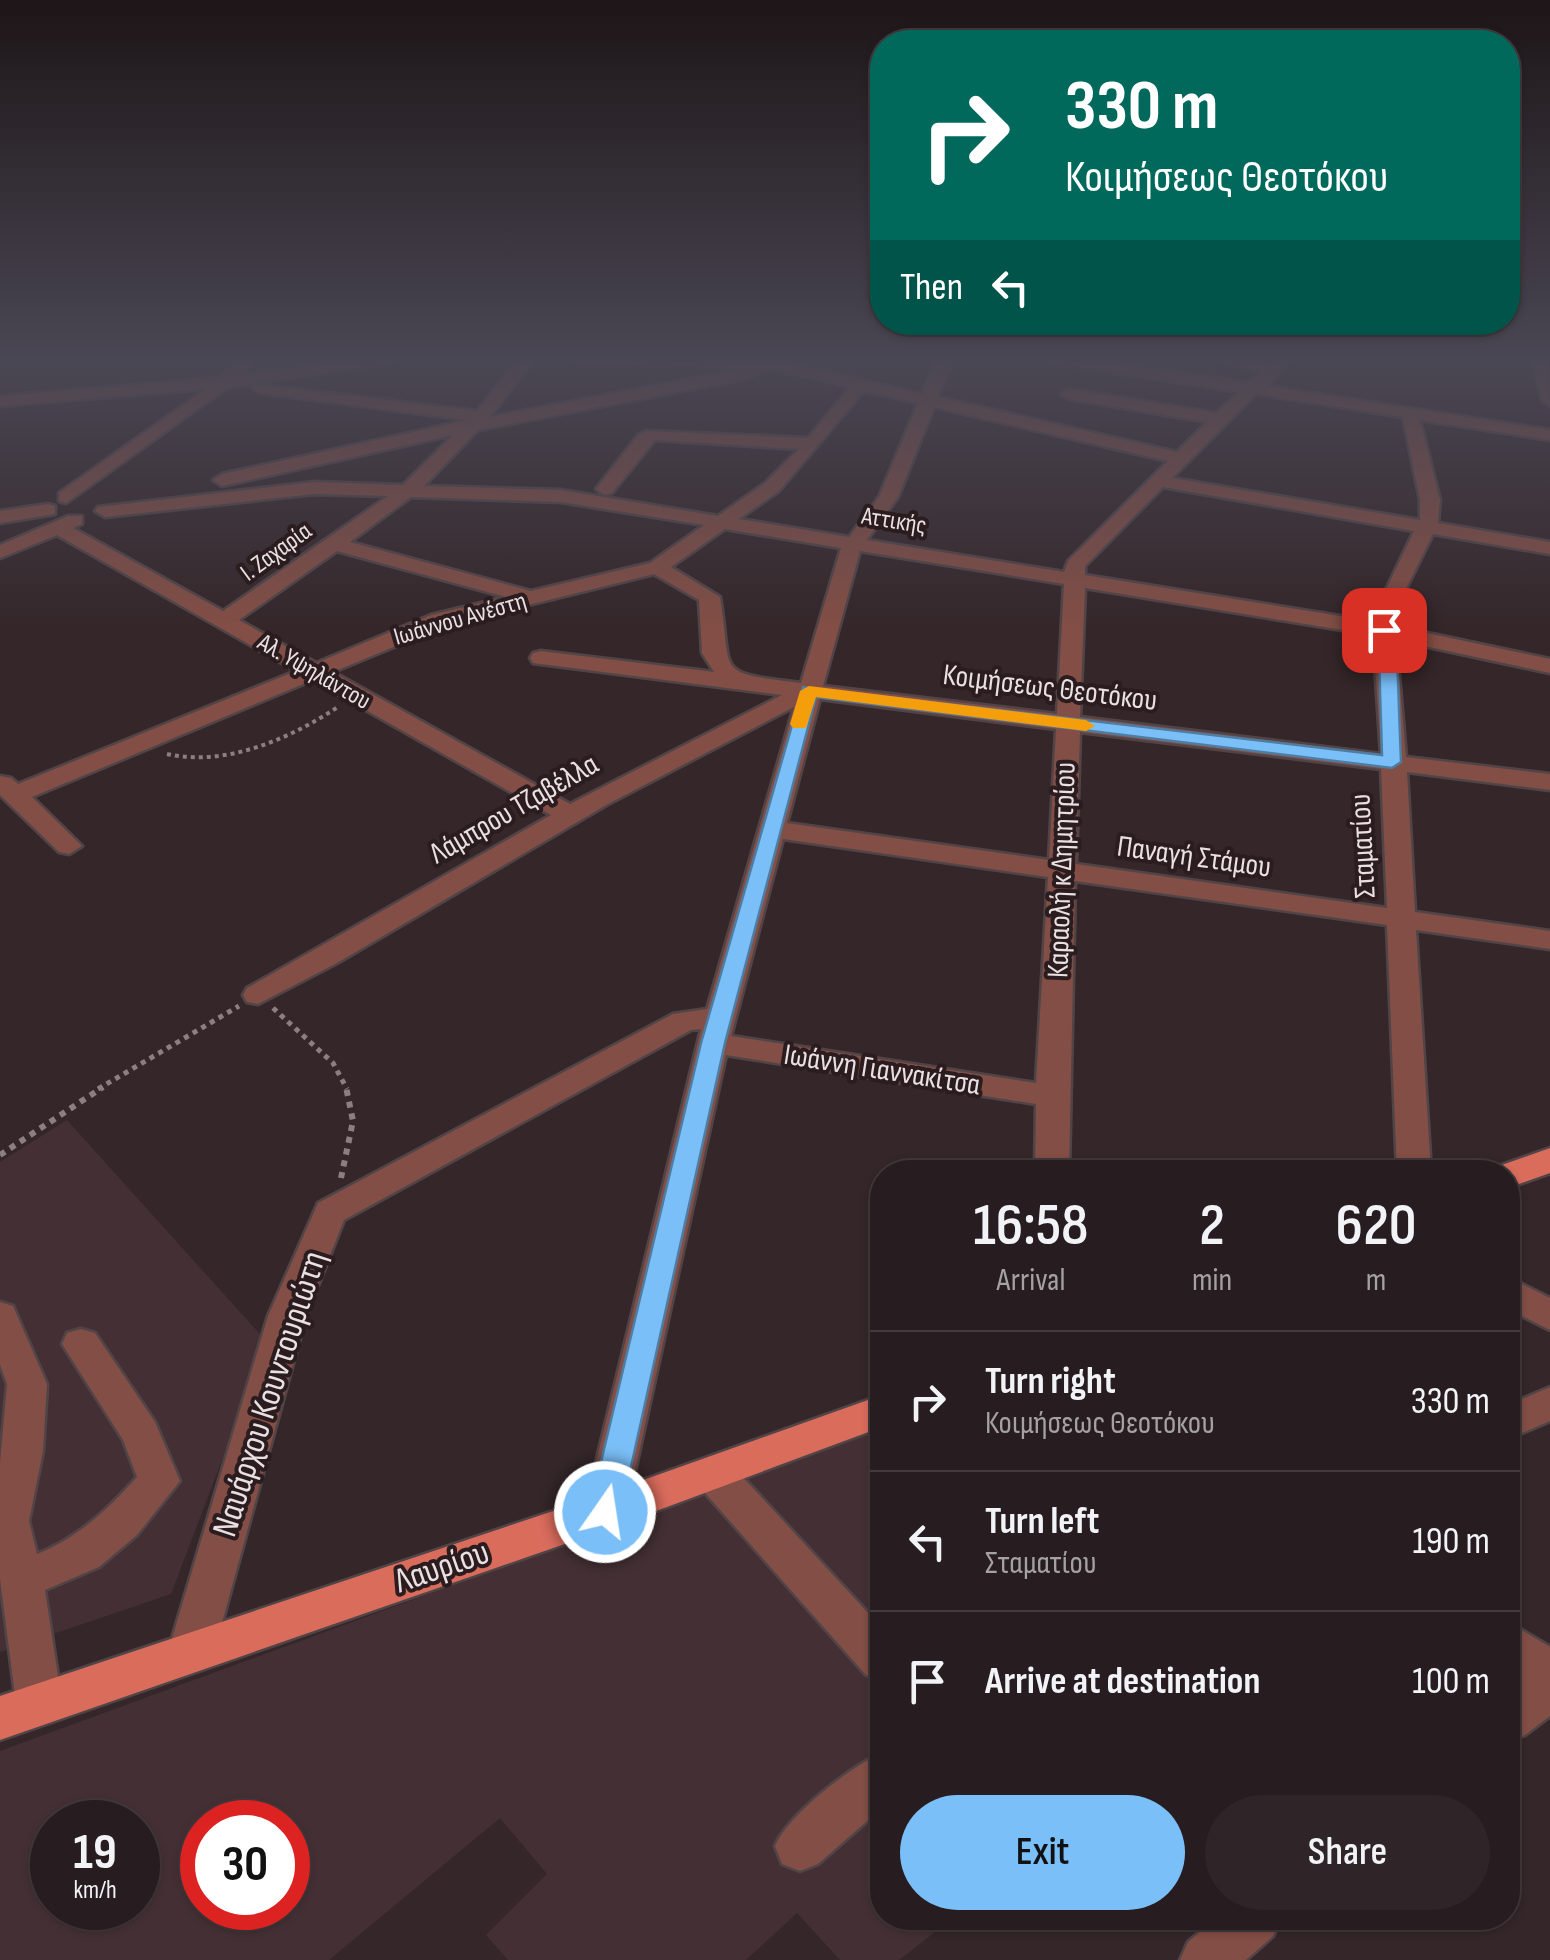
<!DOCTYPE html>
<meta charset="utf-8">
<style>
body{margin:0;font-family:"Sofia Sans Condensed",sans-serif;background:#2f2528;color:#f1f3f6;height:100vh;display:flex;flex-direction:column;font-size:38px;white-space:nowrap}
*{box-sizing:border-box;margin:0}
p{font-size:32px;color:#a4a1a4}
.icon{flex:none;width:55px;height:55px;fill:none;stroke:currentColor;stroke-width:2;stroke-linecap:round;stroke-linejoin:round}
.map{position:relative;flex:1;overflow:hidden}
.drawer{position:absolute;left:870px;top:1160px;width:650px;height:770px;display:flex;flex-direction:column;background:#271c1f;border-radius:40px;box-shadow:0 2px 8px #0004,0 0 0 2px #433a3d}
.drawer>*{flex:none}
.banner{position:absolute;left:870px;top:30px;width:650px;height:305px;border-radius:40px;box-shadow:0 2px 8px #0004,0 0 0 2px #433a3d;background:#00695c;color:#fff;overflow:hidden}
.speed{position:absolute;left:30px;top:1800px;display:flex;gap:20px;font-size:50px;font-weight:700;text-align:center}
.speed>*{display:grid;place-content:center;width:130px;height:130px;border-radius:50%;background:#271c1f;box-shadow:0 2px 8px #0004,0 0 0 2px #433a3d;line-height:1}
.speed small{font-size:25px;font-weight:400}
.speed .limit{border:15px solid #d22;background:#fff;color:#111}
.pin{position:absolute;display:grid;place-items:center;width:85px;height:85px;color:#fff;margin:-42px;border-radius:20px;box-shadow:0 5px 15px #0006}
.me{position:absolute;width:110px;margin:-55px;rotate:13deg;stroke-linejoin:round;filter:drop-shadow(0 0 8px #0008)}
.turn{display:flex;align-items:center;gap:35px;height:210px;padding:0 30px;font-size:45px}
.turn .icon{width:130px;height:130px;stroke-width:2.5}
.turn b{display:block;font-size:70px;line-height:85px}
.then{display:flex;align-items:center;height:95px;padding:0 30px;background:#0003;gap:20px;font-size:38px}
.eta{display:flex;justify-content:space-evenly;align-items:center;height:170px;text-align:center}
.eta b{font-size:60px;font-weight:600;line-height:70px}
.cta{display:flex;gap:20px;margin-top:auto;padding:20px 30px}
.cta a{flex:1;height:115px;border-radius:60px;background:#7abff8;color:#111;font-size:40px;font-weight:600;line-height:115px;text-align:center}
.cta a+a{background:#2f2528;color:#f1f3f6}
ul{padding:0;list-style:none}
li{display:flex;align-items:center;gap:30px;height:140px;padding:0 30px;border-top:2px solid #433a3d}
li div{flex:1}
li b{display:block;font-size:38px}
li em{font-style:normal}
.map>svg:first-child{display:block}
.built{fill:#443034;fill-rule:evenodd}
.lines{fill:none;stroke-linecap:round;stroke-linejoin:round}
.minor-casing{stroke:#514447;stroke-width:5}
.major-casing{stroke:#514447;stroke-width:5}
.path-far2{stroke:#8b7f82;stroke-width:4;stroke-dasharray:4 4;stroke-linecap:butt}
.path-far1{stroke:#8b7f82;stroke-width:5;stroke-dasharray:5 5;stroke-linecap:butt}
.path{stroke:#8b7f82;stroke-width:6;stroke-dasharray:6 6;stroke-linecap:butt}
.minor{fill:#834e45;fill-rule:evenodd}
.major{fill:#da6c5c;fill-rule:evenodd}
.route{fill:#7abff8;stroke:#4f7ca1;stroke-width:2.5}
.slow{fill:#f59e0b}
.labels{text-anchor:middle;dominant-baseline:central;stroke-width:8;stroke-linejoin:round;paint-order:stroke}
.far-street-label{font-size:25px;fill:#eae0e2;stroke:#2a1c1f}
.street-label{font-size:30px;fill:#eae0e2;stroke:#2a1c1f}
.near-street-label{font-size:35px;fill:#eae0e2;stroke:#2a1c1f}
</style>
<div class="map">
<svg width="1550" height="1960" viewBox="0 0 1550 1960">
<rect width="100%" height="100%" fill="#342629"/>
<g class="built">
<polygon points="67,1120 267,1342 171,1594 0,1652 0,1162"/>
<path d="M882,1428V1918H953L899,1960H840L797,1913L746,1960H508L486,1935L547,1874L500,1818L329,1960H0V1751ZM52,1822H138V1908H52ZM202,1822H288V1908H202Z"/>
</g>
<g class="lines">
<defs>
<g id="minor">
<polygon points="242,357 259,357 240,375 364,357 402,357 394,362 228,387 66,503 59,501 59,493 206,389 0,406 0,396 218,378"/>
<path d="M520,357H536L490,417L745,368L574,362L566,357H800L789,363L922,394L938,357H954L938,397L1177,452L1207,422L1069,399L1061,394L1069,389L1216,413L1239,392L1050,362L1042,357H1079L1249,383L1261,373L1211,357H1237L1269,365L1279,357H1296L1266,386L1550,430V440L1420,420L1440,500L1438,523L1550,542V554L1433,534L1392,617L1394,626L1550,659V673L1396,640L1406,757L1550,774V790L1407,772L1415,912L1550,931V949L1416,930L1431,1172H1397L1387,925L1075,881L1069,1172H1035L1036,1104L726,1055L626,1512L620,1525L605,1530L590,1525L584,1512L701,1029L691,1030L344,1220L306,1316L214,1652L207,1667L191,1673L175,1667L168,1652L268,1316L318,1203L673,1014L707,1009L794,707L608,804L337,963L258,1004L247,1002L243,995L247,988L551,815L313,680L32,797L82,846L69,854L59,852L0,795V776L11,778L18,784L296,671L57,535L0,558V545L68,516H82V524L73,528L223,611L388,496L314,494L105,517L95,511L98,507L314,482L403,485L453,435L222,486L213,480L222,474L468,420L260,393L252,388L254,384L477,411ZM772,369L850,387L808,438L646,431L638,435L596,489L605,495L612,493L655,440L799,449L765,483L718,516L561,490L424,486L478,430L740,380ZM864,391L918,403L879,497L849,537L739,519L779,491ZM1256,394L1403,417L1420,500V520L1172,478ZM934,407L1168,461L1068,561L1064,572L867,540L898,497ZM1163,487L1414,531L1371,621L1085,575V566ZM411,497L561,502L704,525L650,563L531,591L350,542ZM725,529L841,548L801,683C712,672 733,675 720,597L671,567ZM337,551L506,597L431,615L316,663L239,620ZM860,551L1064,584L1057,714L823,686ZM654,574L699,600L702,653L714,672L541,651L533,653L530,658L533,663L782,695L570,804L333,672L447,625ZM1085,588L1373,635L1381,754L1080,717ZM820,699L1056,729L1049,860L787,823ZM1080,732L1381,769L1387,908L1076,864ZM783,839L1048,877L1036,1083L731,1036Z"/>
<polygon points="1532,357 1548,357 1550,406 1542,401"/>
<polygon points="48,504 55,506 55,514 0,523 0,511"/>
<polygon points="1508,1277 1550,1298 1550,1330 1508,1309"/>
<path d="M0,1302L13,1306L47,1384L43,1451L29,1521L37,1554C79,1537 107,1510 137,1477L123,1440L62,1344L67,1333L81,1329L95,1333L155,1422L180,1481L137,1535L99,1567L45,1590L62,1703L55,1719L39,1725L23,1719L16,1703L0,1579V1463L7,1384L0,1365Z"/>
<polygon points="1550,1387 1550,1421 1508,1439 1508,1405"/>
<polygon points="713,1456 728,1461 882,1628 882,1681 866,1675 698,1485 692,1473 698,1461"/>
<polygon points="1508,1622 1550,1647 1550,1716 1525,1735 1508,1741 1508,1692 1523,1680 1508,1669"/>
<path d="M882,1753V1808L818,1864L800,1871L782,1864L775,1846C788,1815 851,1766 882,1753Z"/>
<polygon points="1216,1918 1281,1918 1273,1936 1246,1960 1180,1960 1188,1942"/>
</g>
<g id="major">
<polygon points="1550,1148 1550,1173 1508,1188 1508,1172 1493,1172 1496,1167"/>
<polygon points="882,1395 882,1427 605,1530 0,1740 0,1696 604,1494"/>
</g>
</defs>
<use href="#minor" class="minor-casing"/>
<use href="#major" class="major-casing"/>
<path class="path-far2" d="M167,754C226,767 289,739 338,707"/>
<g class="path-far1">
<polyline points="273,1008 333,1063 347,1089"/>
<polyline points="98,1089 239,1006"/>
</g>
<g class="path">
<polyline points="0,1155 103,1087"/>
<polyline points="341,1178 353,1121 346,1087"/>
</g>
<use href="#minor" class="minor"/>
<use href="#major" class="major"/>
</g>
<linearGradient id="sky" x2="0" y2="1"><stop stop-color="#1d1517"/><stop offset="0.57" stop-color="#4a4754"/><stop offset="1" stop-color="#4a4754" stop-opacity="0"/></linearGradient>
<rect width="1550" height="631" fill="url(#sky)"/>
<polygon class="route" points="1378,626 1392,630 1397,654 1401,762 1392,768 816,697 725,1043 621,1512 616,1521 605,1525 594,1521 589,1512 701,1043 803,687 1382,755"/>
<polygon class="slow" points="809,686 1086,720 1095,726 1086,731 816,697 806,728 793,728 790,724 800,691"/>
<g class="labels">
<g class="far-street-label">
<text transform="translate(894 521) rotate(9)">Αττικής</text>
<text transform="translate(276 552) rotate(-36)">Ι. Ζαχαρία</text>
<text transform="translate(460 619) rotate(-16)">Ιωάννου Ανέστη</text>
<text transform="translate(314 672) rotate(30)">Αλ. Υψηλάντου</text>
</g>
<g class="street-label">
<text transform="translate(1050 688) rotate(7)">Κοιμήσεως Θεοτόκου</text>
<text transform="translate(514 809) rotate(-30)">Λάμπρου Τζαβέλλα</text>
<text transform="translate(1363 846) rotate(-93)">Σταματίου</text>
<text transform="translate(1194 857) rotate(8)">Παναγή Στάμου</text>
<text transform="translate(1062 870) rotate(-88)">Καραολή κ Δημητρίου</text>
<text transform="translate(882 1070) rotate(9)">Ιωάννη Γιαννακίτσα</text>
</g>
<g class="near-street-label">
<text transform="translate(270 1394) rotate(-72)">Ναυάρχου Κουντουριώτη</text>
<text transform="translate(442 1567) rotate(-19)">Λαυρίου</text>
</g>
</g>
</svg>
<div class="speed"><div>19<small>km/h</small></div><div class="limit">30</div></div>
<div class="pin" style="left:1384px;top:630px;background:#d93025"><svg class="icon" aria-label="arrive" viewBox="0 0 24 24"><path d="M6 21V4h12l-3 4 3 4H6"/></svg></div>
<svg class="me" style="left:605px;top:1512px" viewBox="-20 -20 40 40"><circle r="17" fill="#7abff8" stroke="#fff" stroke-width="3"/><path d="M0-11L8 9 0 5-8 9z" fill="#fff"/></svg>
<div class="banner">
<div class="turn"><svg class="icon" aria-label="right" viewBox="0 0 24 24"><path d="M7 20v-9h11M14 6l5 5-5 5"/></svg><div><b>330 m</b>Κοιμήσεως Θεοτόκου</div></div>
<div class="then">Then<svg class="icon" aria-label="left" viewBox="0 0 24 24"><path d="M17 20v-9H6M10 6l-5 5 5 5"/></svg></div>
</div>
<section class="drawer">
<div class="eta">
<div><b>16:58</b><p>Arrival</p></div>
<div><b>2</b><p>min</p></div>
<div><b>620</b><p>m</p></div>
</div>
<ul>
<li><svg class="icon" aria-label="right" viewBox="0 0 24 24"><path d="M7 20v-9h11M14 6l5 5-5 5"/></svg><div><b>Turn right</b><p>Κοιμήσεως Θεοτόκου</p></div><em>330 m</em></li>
<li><svg class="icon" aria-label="left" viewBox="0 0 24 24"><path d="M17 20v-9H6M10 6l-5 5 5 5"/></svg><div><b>Turn left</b><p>Σταματίου</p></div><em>190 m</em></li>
<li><svg class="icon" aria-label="arrive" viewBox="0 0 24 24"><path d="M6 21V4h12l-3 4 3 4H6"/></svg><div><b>Arrive at destination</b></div><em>100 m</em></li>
</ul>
<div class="cta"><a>Exit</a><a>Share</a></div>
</section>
</div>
